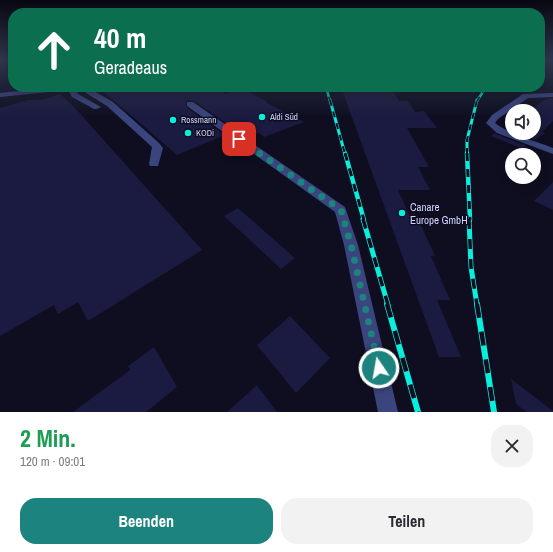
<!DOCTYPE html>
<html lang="de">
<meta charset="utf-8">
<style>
body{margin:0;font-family:"Archivo Narrow",sans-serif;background:#f2f2f3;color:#2b2b33;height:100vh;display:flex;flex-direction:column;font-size:15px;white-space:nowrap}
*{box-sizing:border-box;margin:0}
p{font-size:13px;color:#7c7c81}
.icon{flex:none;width:22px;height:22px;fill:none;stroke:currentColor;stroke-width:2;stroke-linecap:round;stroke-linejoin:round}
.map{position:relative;height:412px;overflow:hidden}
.side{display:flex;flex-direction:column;background:#fff;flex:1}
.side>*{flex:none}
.hud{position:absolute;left:8px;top:8px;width:537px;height:84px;border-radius:16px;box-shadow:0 2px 10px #0003;background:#0b6e4f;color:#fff;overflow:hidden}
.buttons{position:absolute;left:505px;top:104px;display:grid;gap:8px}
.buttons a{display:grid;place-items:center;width:36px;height:36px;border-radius:50%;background:#fff;box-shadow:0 2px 10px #0003;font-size:20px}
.pin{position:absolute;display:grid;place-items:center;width:34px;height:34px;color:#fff;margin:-17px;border-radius:8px;box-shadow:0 2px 6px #0006}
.me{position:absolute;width:44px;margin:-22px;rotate:348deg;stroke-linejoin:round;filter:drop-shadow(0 0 3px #0008)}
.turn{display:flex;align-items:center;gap:14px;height:84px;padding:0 20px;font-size:18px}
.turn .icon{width:52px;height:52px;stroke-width:2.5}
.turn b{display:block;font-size:28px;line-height:34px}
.round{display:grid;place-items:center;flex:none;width:42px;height:42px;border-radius:16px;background:#f2f2f3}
.head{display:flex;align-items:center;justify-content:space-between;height:68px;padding:0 20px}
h1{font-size:24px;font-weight:800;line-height:30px;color:#1e9e55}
.primary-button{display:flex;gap:8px;margin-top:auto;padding:8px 20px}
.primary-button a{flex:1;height:46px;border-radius:16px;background:#1c837f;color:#fff;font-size:16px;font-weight:800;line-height:46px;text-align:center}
.primary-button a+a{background:#f2f2f3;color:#2b2b33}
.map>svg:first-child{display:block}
.building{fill:#1b1a40}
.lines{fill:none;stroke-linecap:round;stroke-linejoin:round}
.minor{fill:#3a447d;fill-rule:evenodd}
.rail-far4-casing{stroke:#09efdd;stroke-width:2.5}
.rail-far3-casing{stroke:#09efdd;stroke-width:3}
.rail-far2-casing{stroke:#09efdd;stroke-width:4.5}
.rail-far1-casing{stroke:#09efdd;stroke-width:5}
.rail-casing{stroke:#09efdd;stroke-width:6}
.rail-far4{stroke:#0e0e20;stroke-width:1.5;stroke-dasharray:5;stroke-linecap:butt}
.rail-far3{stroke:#0e0e20;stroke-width:2;stroke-dasharray:6;stroke-linecap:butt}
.rail-far2{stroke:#0e0e20;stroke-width:3;stroke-dasharray:8;stroke-linecap:butt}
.rail-far1{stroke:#0e0e20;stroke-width:3.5;stroke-dasharray:10;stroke-linecap:butt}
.rail{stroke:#0e0e20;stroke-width:4.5;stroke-dasharray:14;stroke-linecap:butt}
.route{stroke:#1c837f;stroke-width:7;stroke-dasharray:0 12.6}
.poi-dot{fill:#09efdd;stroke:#0e0e20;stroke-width:1.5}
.labels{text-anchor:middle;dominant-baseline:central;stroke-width:3;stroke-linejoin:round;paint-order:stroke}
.far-poi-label{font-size:9px;fill:#cfd2fd;stroke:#0e0e20;text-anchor:start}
.poi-label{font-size:11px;fill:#cfd2fd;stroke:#0e0e20;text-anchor:start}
</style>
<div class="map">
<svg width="553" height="412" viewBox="0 0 553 412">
<rect width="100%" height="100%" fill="#0e0e20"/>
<g class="building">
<polygon points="123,87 224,87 225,94 241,89 267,101 265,102 304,122 264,137 259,133 251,136 239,128 236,130 194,101 187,100 186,102 186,107 225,135 177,155 104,92"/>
<polygon points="341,87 390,87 399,101 408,101 415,112 424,111 437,128 407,128 429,167 418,167 430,190 398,190 412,221 419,221 435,256 431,256 450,300 437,300 461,357 439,357"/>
<polygon points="60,94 75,108 202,250 88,321 78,302 58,314 54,305 0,336 0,108 28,100 41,100"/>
<polygon points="553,98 553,121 542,132 545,133 535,140 516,133 534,133 534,111 528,111 546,99"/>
<polygon points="495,133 496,134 527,146 523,149 491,136"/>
<polygon points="553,182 553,210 534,201"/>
<polygon points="238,208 295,258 281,269 224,216"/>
<polygon points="290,316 330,358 296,393 257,345"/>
<polygon points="154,347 177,387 146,412 73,412 130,370 128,366"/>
<polygon points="511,379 553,411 553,412 527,412 516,404"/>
<polygon points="257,385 277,412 227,412 246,395"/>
</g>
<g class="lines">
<g class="minor">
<polygon points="55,87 80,87 75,89 78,94 101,107 97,109 94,109 72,97 68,90 0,97 0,93"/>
<polygon points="83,87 91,87 92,90 113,102 159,143 163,148 158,166 150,166 149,164 152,147 107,106 86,93"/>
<path d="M553,93V97L528,98L498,119L495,123C511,135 533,140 553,148V154L497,133L486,123L492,115L523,94Z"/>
<polygon points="187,102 193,102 345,207 358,245 398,412 378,412 344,245 335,212 187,106"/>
</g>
<defs>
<g id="rail-far4">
<polyline points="326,87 330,101"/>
<polyline points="477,101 486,87"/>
</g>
<g id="rail-far3">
<polyline points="330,100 345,154"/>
<polyline points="467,154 467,140 477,100"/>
</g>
<g id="rail-far2">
<polyline points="345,153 364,220"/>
<polyline points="467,153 470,220"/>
</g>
<g id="rail-far1">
<polyline points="363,219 388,305"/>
<polyline points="469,219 471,267 477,305"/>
</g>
<g id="rail">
<polyline points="387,304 418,412"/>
<polyline points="477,304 494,412"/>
</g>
</defs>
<use href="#rail-far4" class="rail-far4-casing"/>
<use href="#rail-far3" class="rail-far3-casing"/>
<use href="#rail-far2" class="rail-far2-casing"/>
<use href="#rail-far1" class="rail-far1-casing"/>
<use href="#rail" class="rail-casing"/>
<use href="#rail-far4" class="rail-far4"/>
<use href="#rail-far3" class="rail-far3"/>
<use href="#rail-far2" class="rail-far2"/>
<use href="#rail-far1" class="rail-far1"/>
<use href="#rail" class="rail"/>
</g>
<linearGradient id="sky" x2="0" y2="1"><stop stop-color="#080812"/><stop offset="0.51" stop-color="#30364e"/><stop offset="1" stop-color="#30364e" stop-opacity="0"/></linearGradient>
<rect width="553" height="117" fill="url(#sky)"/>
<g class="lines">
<polyline class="route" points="239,139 341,210 351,245 379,368"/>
</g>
<g class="poi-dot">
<circle cx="262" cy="117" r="4"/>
<circle cx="173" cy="120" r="4"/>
<circle cx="188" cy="133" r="4"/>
<circle cx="402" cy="213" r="4"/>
</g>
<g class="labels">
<g class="far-poi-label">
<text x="270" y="117">Aldi Süd</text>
<text x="181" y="120">Rossmann</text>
<text x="196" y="133">KODi</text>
</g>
<g class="poi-label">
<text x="410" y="207">Canare<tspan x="410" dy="13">Europe GmbH</tspan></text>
</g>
</g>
</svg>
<div class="buttons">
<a><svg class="icon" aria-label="sound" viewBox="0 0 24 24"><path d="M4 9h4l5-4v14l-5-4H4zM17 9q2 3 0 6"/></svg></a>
<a><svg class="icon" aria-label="search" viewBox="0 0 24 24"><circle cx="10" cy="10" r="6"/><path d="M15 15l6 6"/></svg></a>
</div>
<div class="pin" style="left:239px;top:139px;background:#d93025"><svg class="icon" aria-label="arrive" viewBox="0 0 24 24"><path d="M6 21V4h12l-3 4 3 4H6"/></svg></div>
<svg class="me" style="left:379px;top:368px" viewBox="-20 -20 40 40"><circle r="17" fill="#1c837f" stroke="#fff" stroke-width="3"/><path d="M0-11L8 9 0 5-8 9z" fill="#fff"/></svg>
<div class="hud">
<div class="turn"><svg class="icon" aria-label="ahead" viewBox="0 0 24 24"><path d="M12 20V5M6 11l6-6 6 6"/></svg><div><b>40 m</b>Geradeaus</div></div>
</div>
</div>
<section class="side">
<div class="head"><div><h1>2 Min.</h1><p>120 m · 09:01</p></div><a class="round"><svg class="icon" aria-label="close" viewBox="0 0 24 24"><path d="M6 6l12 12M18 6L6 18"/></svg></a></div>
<div class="primary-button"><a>Beenden</a><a>Teilen</a></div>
</section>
